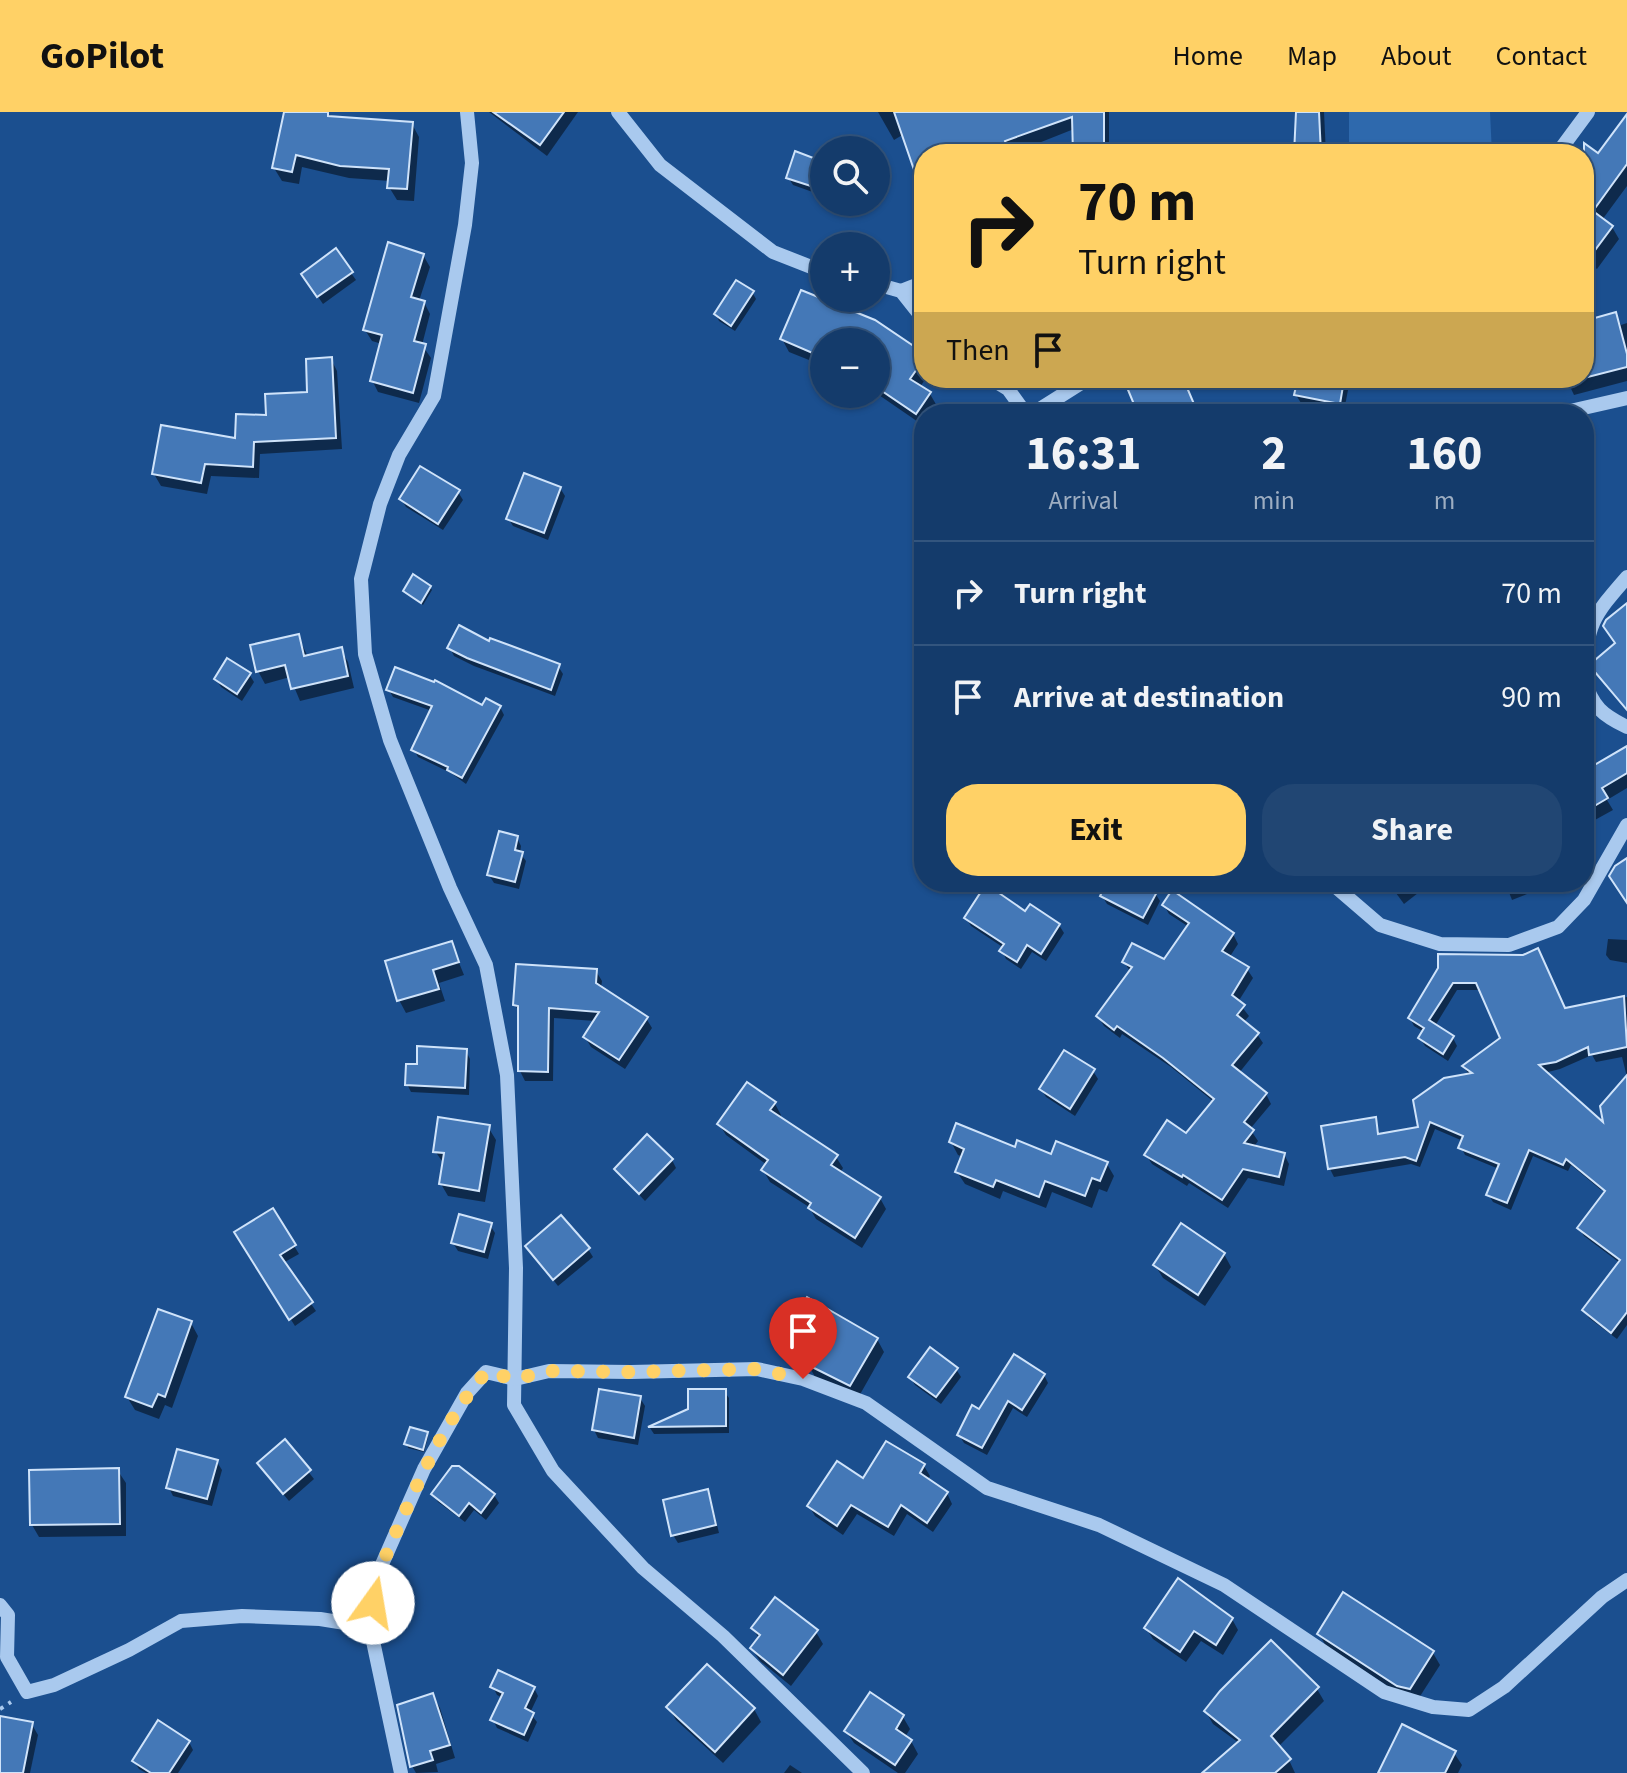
<!DOCTYPE html>
<meta charset="utf-8">
<style>
body{margin:0;font-family:"Source Sans 3",sans-serif;background:#214673;color:#f1f3f6;height:100vh;display:flex;flex-direction:column;font-size:30px;white-space:nowrap}
*{box-sizing:border-box;margin:0}
p{font-size:26px;color:#9dadc1}
.icon{flex:none;width:44px;height:44px;fill:none;stroke:currentColor;stroke-width:2;stroke-linecap:round;stroke-linejoin:round}
.map{position:relative;flex:1;overflow:hidden}
.sheet{position:absolute;left:914px;top:292px;width:680px;height:488px;display:flex;flex-direction:column;background:#143b6b;border-radius:32px;box-shadow:0 2px 6px #0004,0 0 0 2px #33557e}
.sheet>*{flex:none}
.guide{position:absolute;left:914px;top:32px;width:680px;height:244px;border-radius:32px;box-shadow:0 2px 6px #0004,0 0 0 2px #33557e;background:#ffd166;color:#111;overflow:hidden}
.tools{position:absolute;left:810px;top:24px;display:grid;gap:16px}
.tools a{display:grid;place-items:center;width:80px;height:80px;border-radius:50%;background:#143b6b;box-shadow:0 2px 6px #0004,0 0 0 2px #33557e;font-size:40px}
.pin{position:absolute;display:grid;place-items:center;width:68px;height:68px;color:#fff;margin:-82px -34px;border-radius:50% 50% 50% 0;rotate:-45deg;box-shadow:0 0 8px #0007}
.pin .icon{rotate:45deg}
.me{position:absolute;width:88px;margin:-44px;rotate:13deg;stroke-linejoin:round;filter:drop-shadow(0 0 6px #0008)}
.turn{display:flex;align-items:center;gap:28px;height:168px;padding:0 32px;font-size:36px}
.turn .icon{width:104px;height:104px;stroke-width:2.5}
.turn b{display:block;font-size:56px;line-height:68px}
.then{display:flex;align-items:center;height:76px;padding:0 32px;background:#0003;gap:16px;font-size:30px}
.eta{display:flex;justify-content:space-evenly;align-items:center;height:136px;text-align:center}
.eta b{font-size:48px;font-weight:700;line-height:56px}
.action{display:flex;gap:16px;margin-top:auto;padding:16px 32px}
.action a{flex:1;height:92px;border-radius:32px;background:#ffd166;color:#111;font-size:32px;font-weight:700;line-height:92px;text-align:center}
.action a+a{background:#214673;color:#f1f3f6}
ul{padding:0;list-style:none}
li{display:flex;align-items:center;gap:24px;height:104px;padding:0 32px;border-top:2px solid #33557e}
li div{flex:1}
li b{display:block;font-size:30px}
li em{font-style:normal}
header{display:flex;align-items:center;gap:48px;box-sizing:border-box;height:112px;padding:0 40px;background:#ffd166;color:#111}
header strong{font-size:38px}
nav{display:flex;gap:44px;margin-inline-start:auto;font-size:28px}
.map>svg:first-child{display:block}
.green{fill:#2e69ad}
.shadow{fill:#0007}
.building{fill:#4478b7;stroke:#cfe3fa;stroke-width:2}
.lines{fill:none;stroke-linecap:round;stroke-linejoin:round}
.path{stroke:#a9c9ee;stroke-width:4;stroke-dasharray:4 6;stroke-linecap:butt}
.minor{stroke:#a9c9ee;stroke-width:14}
.route{stroke:#ffd166;stroke-width:14;stroke-dasharray:0 25.2}
</style>
<header>
<strong>GoPilot</strong>
<nav><a>Home</a><a>Map</a><a>About</a><a>Contact</a></nav>
</header>
<div class="map">
<svg width="1627" height="1661" viewBox="0 0 1627 1661">
<rect width="100%" height="100%" fill="#1b4f8f"/>
<polygon class="green" points="1349,0 1490,0 1492,42 1349,42"/>
<g class="shadow">
<polygon points="286,0 317,0 352,8 412,12 419,25 414,89 397,88 389,75 390,69 349,66 302,55 299,72 282,69 274,56"/>
<polygon points="489,0 578,0 547,44"/>
<polygon points="878,0 1109,0 1109,41 1178,42 1075,42 1074,17 1011,42 924,42 924,70 904,22 894,28"/>
<polygon points="1298,0 1324,0 1326,42 1296,42"/>
<polygon points="1627,6 1627,74 1602,108 1612,115 1619,127 1597,157 1584,147 1584,46 1599,44"/>
<polygon points="796,42 824,52 824,74 821,83 793,73 788,65"/>
<polygon points="423,143 430,155 419,189 424,190 430,202 422,233 431,246 419,291 378,280 372,268 382,232 372,229 365,218"/>
<polygon points="351,161 356,168 323,192 308,170"/>
<polygon points="752,180 756,187 735,219 719,209 716,202"/>
<polygon points="802,180 924,244 924,266 926,266 920,275 930,282 937,294 932,302 924,302 924,314 876,281 876,230 824,230 824,254 789,240 782,227"/>
<polygon points="1615,203 1621,213 1627,211 1627,269 1574,283 1566,266 1584,266 1584,211"/>
<polygon points="331,247 337,259 342,337 260,342 259,366 211,364 207,382 161,374 154,362 237,329 268,305 310,282"/>
<polygon points="1148,266 1183,266 1197,300 1140,302"/>
<polygon points="1300,266 1322,266 1343,270 1348,278 1344,299 1301,291 1296,283"/>
<polygon points="560,376 565,384 548,428 513,414 508,406"/>
<polygon points="458,380 463,388 443,418 406,395 401,387"/>
<polygon points="430,475 432,478 423,493 405,479"/>
<polygon points="298,524 308,545 341,538 348,550 354,576 300,589 290,565 265,572 258,559"/>
<polygon points="490,532 558,554 563,562 555,584 474,554 454,544 450,536"/>
<polygon points="249,562 254,570 242,589 221,575 216,567"/>
<polygon points="389,578 483,596 500,595 504,603 466,672 451,661 418,645 414,638 432,599 393,585"/>
<polygon points="1584,628 1590,639 1584,644"/>
<polygon points="1627,642 1627,676 1607,688 1613,698 1584,714 1584,661"/>
<polygon points="517,726 521,734 520,741 526,749 519,777 494,771 489,763"/>
<polygon points="1109,770 1134,770 1155,781 1160,789 1148,813 1107,792 1102,784"/>
<polygon points="1388,770 1432,770 1404,792"/>
<polygon points="1505,770 1522,770 1527,782 1512,788"/>
<polygon points="1164,793 1233,822 1238,832 1229,846 1247,857 1253,866 1238,890 1249,904 1243,911 1257,922 1263,931 1239,961 1266,982 1271,992 1250,1017 1258,1029 1253,1036 1284,1042 1289,1052 1284,1074 1248,1066 1228,1096 1189,1071 1187,1074 1152,1052 1146,1043 1187,1023 1214,990 1171,955 1122,922 1120,926 1104,914 1098,905 1130,859 1124,850 1165,850 1189,815 1169,802"/>
<polygon points="966,806 1059,813 1064,821 1046,849 1032,840 1021,857 1006,847 1002,839 1004,836 971,814"/>
<polygon points="1608,827 1627,828 1627,851 1610,848 1606,843"/>
<polygon points="451,831 464,863 439,871 445,889 406,901 399,888"/>
<polygon points="1440,857 1565,898 1627,885 1627,965 1622,945 1596,950 1592,943 1560,957 1544,961 1606,1015 1627,966 1627,1047 1624,1047 1601,1078 1571,1053 1568,1059 1533,1044 1511,1098 1493,1090 1488,1082 1499,1057 1465,1043 1461,1035 1463,1029 1435,1017 1420,1055 1411,1052 1334,1065 1330,1057 1323,1016 1375,1008 1380,1023 1421,1017 1469,964 1464,954 1503,927 1482,878 1457,878 1435,914 1453,926 1457,934 1448,949 1425,934 1420,926 1424,920 1414,914 1410,906"/>
<polygon points="596,859 602,869 601,876 646,906 652,916 625,957 591,935 585,925 595,909 554,906 553,969 525,969 520,959 520,902 515,893"/>
<polygon points="466,939 470,947 469,983 411,980 407,972"/>
<polygon points="1093,959 1098,967 1075,1004 1046,985 1041,977"/>
<polygon points="775,992 781,1003 779,1006 836,1045 843,1056 840,1061 880,1086 886,1097 862,1136 816,1107 809,1095 770,1070 763,1058 767,1053 726,1023 719,1012"/>
<polygon points="488,1015 496,1028 485,1090 448,1084 441,1072 444,1052 435,1039"/>
<polygon points="951,1030 1107,1052 1114,1064 1107,1080 1099,1077 1092,1096 1052,1080 1046,1096 1003,1079 1000,1087 965,1072 957,1060 963,1045 958,1043"/>
<polygon points="672,1048 676,1056 645,1089 616,1058"/>
<polygon points="1627,1085 1627,1213 1617,1227 1589,1206 1584,1198 1620,1151 1584,1124 1579,1116"/>
<polygon points="272,1098 299,1142 283,1151 316,1199 295,1214 236,1121"/>
<polygon points="490,1113 495,1121 488,1147 458,1139 453,1131"/>
<polygon points="528,1135 588,1137 593,1145 558,1174"/>
<polygon points="1224,1142 1231,1155 1205,1194 1163,1166 1155,1153"/>
<polygon points="795,1209 877,1227 884,1240 858,1286 815,1265 808,1252 820,1232 802,1222"/>
<polygon points="191,1211 198,1224 172,1296 165,1293 159,1307 135,1298 127,1285"/>
<polygon points="956,1257 961,1265 941,1292 915,1273 910,1265"/>
<polygon points="1044,1263 1048,1271 1027,1305 1013,1296 987,1343 964,1331 959,1323 980,1300"/>
<polygon points="724,1279 729,1286 729,1321 654,1322 650,1316 690,1298"/>
<polygon points="640,1286 645,1294 638,1333 598,1326 594,1318"/>
<polygon points="427,1322 428,1325 424,1340 408,1336 407,1332"/>
<polygon points="285,1330 314,1367 289,1389 264,1359"/>
<polygon points="217,1350 222,1358 212,1394 173,1384 169,1376"/>
<polygon points="924,1354 930,1364 927,1368 947,1381 952,1392 933,1420 907,1402 894,1424 857,1402 843,1423 815,1404 809,1394 864,1369"/>
<polygon points="118,1359 126,1371 126,1424 39,1425 32,1413"/>
<polygon points="707,1380 711,1388 719,1421 678,1431 673,1423"/>
<polygon points="433,1382 494,1383 499,1391 486,1408 474,1398 465,1410 438,1390"/>
<polygon points="1232,1507 1238,1518 1223,1543 1201,1529 1186,1550 1153,1527 1146,1516"/>
<polygon points="753,1516 816,1520 823,1532 791,1574 760,1549 752,1537 759,1527"/>
<polygon points="1319,1522 1433,1541 1440,1553 1417,1589 1406,1586 1326,1534"/>
<polygon points="493,1575 534,1576 538,1584 530,1601 537,1610 528,1630 497,1616 493,1608 503,1586 497,1583"/>
<polygon points="1317,1577 1324,1589 1278,1635 1289,1648 1295,1661 1218,1661 1239,1631 1213,1612 1206,1600"/>
<polygon points="433,1584 440,1596 455,1646 436,1652 438,1660 416,1661 412,1654"/>
<polygon points="669,1596 754,1597 761,1610 723,1651 676,1608"/>
<polygon points="903,1605 910,1617 905,1625 911,1629 918,1642 905,1661 898,1661 854,1631 846,1619"/>
<polygon points="0,1606 31,1611 38,1623 30,1661 0,1661"/>
<polygon points="189,1630 193,1638 178,1661 146,1661 139,1657 134,1649"/>
<polygon points="1454,1641 1462,1653 1458,1661 1385,1661"/>
<polygon points="790,1653 802,1661 784,1661"/>
</g>
<g class="building">
<polygon points="284,0 328,0 328,4 413,10 407,77 387,76 389,57 340,54 296,43 292,60 272,56"/>
<polygon points="493,0 564,0 540,33"/>
<polygon points="894,0 1104,0 1104,42 1073,42 1072,5 1005,29 1009,42 924,42 924,77 921,78"/>
<polygon points="1296,0 1319,0 1321,42 1294,42"/>
<polygon points="1627,2 1627,52 1593,99 1613,114 1584,153 1584,31 1598,41"/>
<polygon points="795,39 824,50 817,76 786,66"/>
<polygon points="388,130 424,142 411,185 425,189 414,229 426,232 413,281 370,269 382,223 363,218"/>
<polygon points="336,136 353,160 317,185 301,162"/>
<polygon points="736,168 754,179 731,214 714,202"/>
<polygon points="801,178 875,208 924,241 924,247 910,267 931,280 916,302 876,275 876,230 824,230 824,246 780,227"/>
<polygon points="1616,200 1627,242 1627,255 1584,266 1584,209"/>
<polygon points="332,245 336,326 254,330 253,355 205,352 201,371 152,362 161,313 235,326 236,302 266,303 265,282 307,280 306,247"/>
<polygon points="1143,266 1183,266 1194,292 1169,302 1138,302 1126,273"/>
<polygon points="1298,266 1344,268 1340,292 1294,283"/>
<polygon points="420,354 460,378 438,412 399,387"/>
<polygon points="524,361 561,375 544,421 506,407"/>
<polygon points="413,462 431,474 421,491 403,479"/>
<polygon points="1627,491 1627,598 1594,559 1595,548 1615,531 1603,514 1606,508"/>
<polygon points="459,513 489,529 490,526 560,552 551,578 467,546 447,536"/>
<polygon points="299,522 304,544 342,535 348,564 291,577 285,553 256,560 250,533"/>
<polygon points="227,546 251,561 237,582 214,567"/>
<polygon points="395,555 434,570 435,568 482,593 486,586 501,594 462,666 447,658 448,655 411,638 432,594 386,578"/>
<polygon points="1627,634 1627,661 1602,676 1608,686 1584,700 1584,643 1591,655"/>
<polygon points="499,719 518,724 515,738 523,740 515,770 487,763"/>
<polygon points="1627,746 1627,791 1609,764 1615,754"/>
<polygon points="1107,770 1138,770 1157,780 1143,806 1100,784"/>
<polygon points="986,772 1025,799 1030,792 1060,812 1041,842 1027,833 1017,850 999,839 1004,832 964,806"/>
<polygon points="1172,778 1234,821 1222,839 1249,855 1232,883 1245,893 1237,903 1259,921 1232,953 1267,981 1244,1010 1254,1018 1244,1031 1285,1041 1279,1065 1243,1057 1222,1088 1183,1063 1182,1065 1144,1043 1167,1008 1186,1021 1214,987 1163,946 1117,914 1114,918 1096,904 1132,855 1122,850 1132,831 1164,847 1189,811 1162,793"/>
<polygon points="452,829 459,850 433,858 439,877 397,889 385,849"/>
<polygon points="1538,836 1565,896 1624,884 1627,935 1589,943 1588,935 1556,950 1539,953 1603,1010 1600,994 1627,963 1627,1200 1611,1221 1582,1198 1620,1148 1577,1116 1605,1079 1566,1047 1563,1053 1529,1038 1507,1091 1486,1083 1499,1052 1458,1036 1463,1024 1430,1010 1416,1049 1405,1045 1328,1057 1321,1014 1376,1005 1378,1022 1418,1015 1413,988 1444,966 1472,961 1462,954 1500,926 1476,871 1453,871 1429,908 1454,924 1443,942 1418,926 1424,916 1408,906 1438,856 1438,842 1523,843"/>
<polygon points="516,852 597,857 596,871 648,905 619,948 583,925 599,900 549,896 548,960 518,959 518,894 513,893"/>
<polygon points="417,934 467,937 465,976 405,973 406,952 417,952"/>
<polygon points="1064,938 1095,957 1070,997 1039,977"/>
<polygon points="747,970 776,990 770,998 838,1043 831,1053 881,1085 855,1126 808,1096 811,1091 761,1058 768,1048 717,1012"/>
<polygon points="438,1005 490,1013 479,1079 439,1072 444,1041 433,1040"/>
<polygon points="956,1011 1015,1035 1017,1028 1051,1042 1056,1029 1108,1050 1100,1069 1092,1066 1085,1084 1045,1069 1039,1085 996,1068 993,1075 955,1060 964,1037 949,1030"/>
<polygon points="647,1022 673,1047 639,1082 614,1057"/>
<polygon points="273,1096 296,1133 280,1143 313,1190 289,1208 234,1120"/>
<polygon points="459,1102 492,1111 484,1140 451,1131"/>
<polygon points="561,1103 590,1136 553,1168 525,1134"/>
<polygon points="1181,1111 1225,1141 1198,1183 1153,1153"/>
<polygon points="807,1185 878,1226 850,1274 806,1252 822,1225 793,1209"/>
<polygon points="158,1197 192,1209 165,1285 158,1282 152,1295 125,1285"/>
<polygon points="930,1235 958,1256 936,1285 908,1265"/>
<polygon points="1014,1242 1045,1262 1022,1298 1008,1289 982,1336 957,1323 972,1293 979,1297"/>
<polygon points="599,1277 641,1284 634,1326 592,1318"/>
<polygon points="688,1277 726,1277 726,1314 648,1315 688,1297"/>
<polygon points="410,1315 428,1320 423,1338 404,1332"/>
<polygon points="285,1327 311,1358 283,1382 257,1351"/>
<polygon points="886,1329 925,1352 920,1361 948,1380 927,1411 901,1393 888,1415 851,1393 837,1414 807,1394 837,1349 863,1366"/>
<polygon points="177,1337 218,1348 207,1387 166,1376"/>
<polygon points="452,1354 459,1354 495,1382 481,1401 469,1391 459,1404 431,1382"/>
<polygon points="119,1356 120,1412 30,1413 29,1358"/>
<polygon points="708,1377 716,1413 671,1424 663,1388"/>
<polygon points="1178,1466 1233,1506 1216,1533 1194,1519 1180,1540 1144,1516"/>
<polygon points="1343,1480 1434,1539 1410,1577 1397,1574 1317,1522"/>
<polygon points="775,1485 818,1518 783,1563 750,1536 760,1523 751,1516"/>
<polygon points="1271,1528 1319,1575 1271,1624 1291,1647 1275,1661 1202,1661 1240,1628 1204,1599 1220,1579"/>
<polygon points="707,1552 755,1596 715,1640 666,1595"/>
<polygon points="498,1558 535,1575 525,1596 534,1601 524,1623 490,1608 503,1581 490,1575"/>
<polygon points="870,1580 904,1603 896,1617 912,1628 895,1653 844,1619"/>
<polygon points="433,1581 450,1633 430,1639 433,1648 410,1655 397,1593"/>
<polygon points="0,1604 33,1610 23,1661 0,1661"/>
<polygon points="158,1608 190,1629 169,1661 151,1661 132,1649"/>
<polygon points="1402,1612 1456,1639 1445,1661 1378,1661"/>
</g>
<g class="lines">
<polyline class="path" points="0,1597 11,1590"/>
<g class="minor">
<polyline points="467,0 472,51 465,113 434,284 399,343 380,392 361,467 365,542 390,628 450,776 486,853 507,963 516,1156 514,1293 553,1359 643,1456 723,1524 863,1661"/>
<polyline points="618,0 660,53 773,140 824,160"/>
<polyline points="1557,42 1588,0"/>
<polyline points="876,172 901,179 924,208"/>
<polyline points="901,179 924,170"/>
<polyline points="990,266 1008,277 1026,302"/>
<polyline points="1032,302 1089,266"/>
<polyline points="1557,302 1627,286"/>
<path d="M1584,566C1587,512 1592,505 1627,465"/>
<path d="M1584,568C1593,595 1602,603 1627,615"/>
<polyline points="1330,770 1380,813 1440,832 1509,833 1558,815 1584,788 1627,713"/>
<polyline points="0,1493 8,1503 7,1545 27,1580 54,1573 129,1538 181,1509 242,1504 320,1507 370,1515"/>
<polyline points="401,1661 370,1515 376,1466 424,1357 467,1281 486,1260 515,1267 549,1259 631,1260 757,1257 803,1267 866,1291 987,1376 1099,1413 1224,1473 1384,1580 1433,1595 1469,1598 1504,1575 1602,1485 1627,1468"/>
</g>
</g>
<g class="lines">
<path class="route" d="M373,1491C377,1460 389,1437 401,1409C424,1357 449,1303 486,1260L515,1267L549,1259L631,1260L757,1257L803,1267"/>
</g>
</svg>
<div class="tools">
<a><svg class="icon" aria-label="search" viewBox="0 0 24 24"><circle cx="10" cy="10" r="6"/><path d="M15 15l6 6"/></svg></a>
<a>+</a>
<a>−</a>
</div>
<div class="pin" style="left:803px;top:1267px;background:#d93025"><svg class="icon" aria-label="arrive" viewBox="0 0 24 24"><path d="M6 21V4h12l-3 4 3 4H6"/></svg></div>
<svg class="me" style="left:373px;top:1491px" viewBox="-20 -20 40 40"><circle r="19" fill="#fff"/><path d="M0-13L10 11 0 6-10 11z" fill="#ffd166"/></svg>
<div class="guide">
<div class="turn"><svg class="icon" aria-label="right" viewBox="0 0 24 24"><path d="M7 20v-9h11M14 6l5 5-5 5"/></svg><div><b>70 m</b>Turn right</div></div>
<div class="then">Then<svg class="icon" aria-label="arrive" viewBox="0 0 24 24"><path d="M6 21V4h12l-3 4 3 4H6"/></svg></div>
</div>
<section class="sheet">
<div class="eta">
<div><b>16:31</b><p>Arrival</p></div>
<div><b>2</b><p>min</p></div>
<div><b>160</b><p>m</p></div>
</div>
<ul>
<li><svg class="icon" aria-label="right" viewBox="0 0 24 24"><path d="M7 20v-9h11M14 6l5 5-5 5"/></svg><div><b>Turn right</b></div><em>70 m</em></li>
<li><svg class="icon" aria-label="arrive" viewBox="0 0 24 24"><path d="M6 21V4h12l-3 4 3 4H6"/></svg><div><b>Arrive at destination</b></div><em>90 m</em></li>
</ul>
<div class="action"><a>Exit</a><a>Share</a></div>
</section>
</div>
